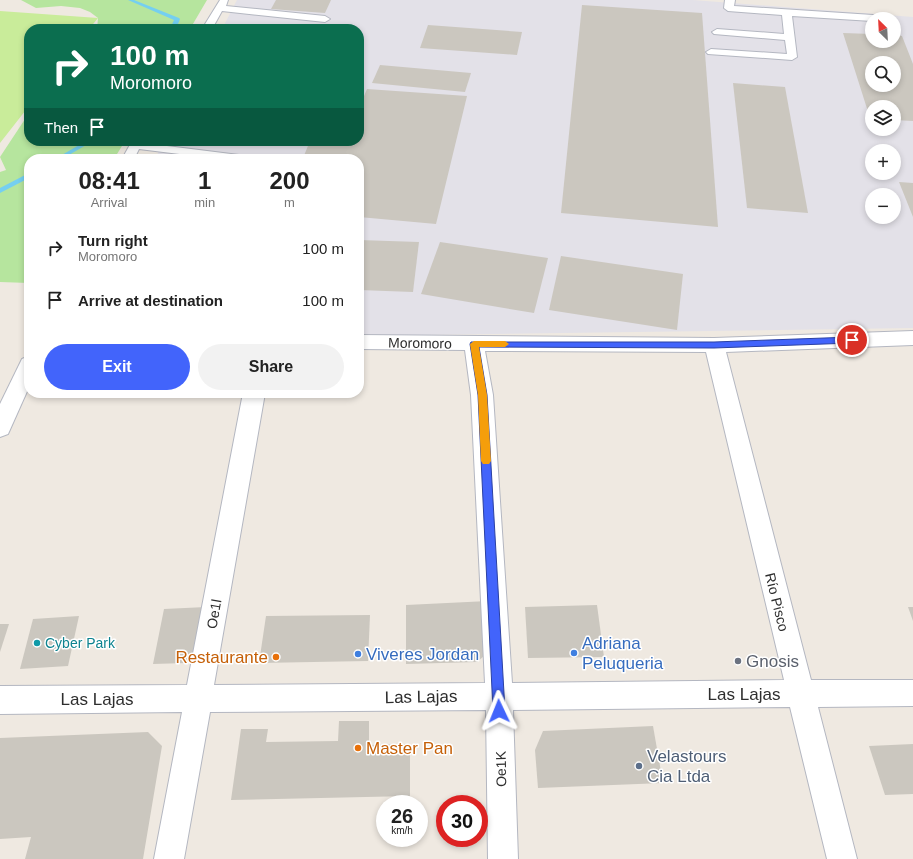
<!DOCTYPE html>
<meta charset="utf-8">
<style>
body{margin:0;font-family:Arial,sans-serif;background:#f2f2f2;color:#222;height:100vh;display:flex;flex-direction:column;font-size:15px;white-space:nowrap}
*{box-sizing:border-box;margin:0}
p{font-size:13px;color:#767676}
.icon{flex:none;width:22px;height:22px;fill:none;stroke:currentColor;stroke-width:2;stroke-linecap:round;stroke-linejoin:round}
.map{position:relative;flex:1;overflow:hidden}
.side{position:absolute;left:24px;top:154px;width:340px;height:244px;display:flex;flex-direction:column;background:#fff;border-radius:16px;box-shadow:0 2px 6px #0003}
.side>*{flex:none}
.hud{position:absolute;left:24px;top:24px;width:340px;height:122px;border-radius:16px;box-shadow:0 2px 6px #0003;background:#0b6e4f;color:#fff;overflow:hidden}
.needle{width:26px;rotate:336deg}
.controls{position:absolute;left:865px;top:12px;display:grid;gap:8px}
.controls a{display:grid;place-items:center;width:36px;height:36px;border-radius:50%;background:#fff;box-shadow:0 2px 6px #0003;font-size:20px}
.speed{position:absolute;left:376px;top:795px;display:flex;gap:8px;font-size:20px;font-weight:700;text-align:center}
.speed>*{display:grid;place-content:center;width:52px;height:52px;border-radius:50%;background:#fff;box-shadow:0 2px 6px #0003;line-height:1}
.speed small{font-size:10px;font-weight:400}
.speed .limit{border:6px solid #d22;background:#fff;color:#111}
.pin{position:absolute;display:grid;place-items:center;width:34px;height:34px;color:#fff;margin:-17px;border:2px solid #fff;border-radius:50%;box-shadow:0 1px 4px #0007}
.me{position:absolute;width:44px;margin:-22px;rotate:358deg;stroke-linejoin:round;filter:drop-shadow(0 0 3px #0008)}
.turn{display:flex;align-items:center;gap:14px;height:84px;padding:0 20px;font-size:18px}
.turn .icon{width:52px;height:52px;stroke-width:2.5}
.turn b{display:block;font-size:28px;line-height:34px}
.then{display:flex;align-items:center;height:38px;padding:0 20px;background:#0003;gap:8px;font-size:15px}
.eta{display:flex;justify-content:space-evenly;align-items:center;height:68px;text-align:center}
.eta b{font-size:24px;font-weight:700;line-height:28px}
.primary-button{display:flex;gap:8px;margin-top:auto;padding:8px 20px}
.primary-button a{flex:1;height:46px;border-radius:24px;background:#4264fb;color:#fff;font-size:16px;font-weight:700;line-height:46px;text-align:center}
.primary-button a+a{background:#f2f2f2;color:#222}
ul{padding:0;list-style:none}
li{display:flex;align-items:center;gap:12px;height:52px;padding:0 20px}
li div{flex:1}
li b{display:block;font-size:15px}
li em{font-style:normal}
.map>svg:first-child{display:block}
.industrial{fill:#e3e1e8;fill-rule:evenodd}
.green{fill:#b6e59e}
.pitch{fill:#c9ec9a}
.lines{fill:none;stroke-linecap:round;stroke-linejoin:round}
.stream{fill:#75cff0;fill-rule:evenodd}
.building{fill:#cbc7bf;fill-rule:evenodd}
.lane-casing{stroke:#b4b7c1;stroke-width:2}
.street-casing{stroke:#b4b7c1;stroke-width:2}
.lane{fill:#fff;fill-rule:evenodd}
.street{fill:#fff;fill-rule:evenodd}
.route{fill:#4264fb;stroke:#2b41a3}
.slow{fill:#f59e0b}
.culture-dot{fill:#0f9aa8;stroke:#fff;stroke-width:1.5}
.shop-dot{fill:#3f7fe0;stroke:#fff;stroke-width:1.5}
.food-dot{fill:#e8710a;stroke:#fff;stroke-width:1.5}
.worship-dot{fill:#6b7280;stroke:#fff;stroke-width:1.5}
.service-dot{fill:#5c6f8a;stroke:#fff;stroke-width:1.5}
.labels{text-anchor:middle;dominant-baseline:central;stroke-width:3;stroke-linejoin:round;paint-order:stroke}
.street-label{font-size:14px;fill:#2e2e2e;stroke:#fff}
.culture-label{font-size:14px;fill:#0d838f;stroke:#fff;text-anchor:start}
.near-shop-label{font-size:17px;fill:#366cbe;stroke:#fff;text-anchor:start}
.near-food-label{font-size:17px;fill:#c56008;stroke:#fff;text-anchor:end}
.near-worship-label{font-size:17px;fill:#5b616d;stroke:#fff;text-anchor:start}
.near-street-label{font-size:17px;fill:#2e2e2e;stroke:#fff}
.near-service-label{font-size:17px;fill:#4e5e75;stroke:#fff;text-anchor:start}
</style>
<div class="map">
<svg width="913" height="859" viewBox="0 0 913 859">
<rect width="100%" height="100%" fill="#efe9e1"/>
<path class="industrial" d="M237,0H693L913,17V328L359,336V159H155L164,141H359V29H222ZM872,19H894V41H872ZM872,63H894V85H872ZM872,107H894V129H872ZM872,151H894V173H872ZM872,195H894V217H872Z"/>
<g class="green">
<polygon points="21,0 207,0 190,29 97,29 98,18 90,12 80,8 61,6 36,8"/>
<polygon points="29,113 29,141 125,141 114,159 29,159 29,283 0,282 0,172 6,170 0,157"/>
</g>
<polygon class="pitch" points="0,11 98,18 89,29 29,29 29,106 0,143"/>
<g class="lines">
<g class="stream">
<polygon points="128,0 134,0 179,18 180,19 176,29 170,29 174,20"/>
<polygon points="86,141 93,141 62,159 55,159"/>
<polygon points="29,173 29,178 0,193 0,188"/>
</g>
</g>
<g class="building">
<polygon points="276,0 331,0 325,13 271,9"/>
<polygon points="582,5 702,13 718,227 561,213"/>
<polygon points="428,25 522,32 517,55 420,48"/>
<path d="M843,33L872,34V41H894V35L902,36L913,64V121L894,120V107H872V118H870ZM872,63H894V85H872Z"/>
<polygon points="380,65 471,73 465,92 372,83"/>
<polygon points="733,83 785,87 808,213 747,208"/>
<polygon points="367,89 467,96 436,224 359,217 359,159 303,158 310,141 359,141 359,108"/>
<polygon points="899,182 913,183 913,217"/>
<polygon points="359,240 419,242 413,292 359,290"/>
<polygon points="440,242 548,258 534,313 421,294"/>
<polygon points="561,256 683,274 677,330 549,310"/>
<polygon points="488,601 491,650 477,662 406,664 406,605"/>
<polygon points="597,605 604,657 528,658 525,607"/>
<polygon points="206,607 199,655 186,663 153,664 164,609"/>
<polygon points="908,607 913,607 913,621"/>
<polygon points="370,615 368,661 259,663 266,616"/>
<polygon points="79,616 68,666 20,669 33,619"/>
<polygon points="0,624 9,624 0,652"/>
<polygon points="339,721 369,721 369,745 410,744 410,796 231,800 241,729 268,729 266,742 338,741"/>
<polygon points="653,726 663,783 538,788 535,750 543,731"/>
<polygon points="148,732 162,746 143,859 25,859 31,837 0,839 0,738"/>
<polygon points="913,744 913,794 885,795 869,746"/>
</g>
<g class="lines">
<defs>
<g id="lane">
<polygon points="220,0 228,0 226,6 325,16 330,19 325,22 222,11 212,29 202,29"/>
<polygon points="725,0 735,0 734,6 873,15 878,18 872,19 872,21 792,16 797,57 792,60 708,54 706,52 711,49 787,54 785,40 714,34 712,32 717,29 784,34 782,15 728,11 724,8"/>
<polygon points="132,141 144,141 143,143 247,156 251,157 253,159 220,159 139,149 134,159 122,159"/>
</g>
<g id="street">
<path d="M913,331V345L726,352L811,680H913V706L818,707L857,859H827L790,707L513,710L518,859H488L486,710L210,712L184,859H154L182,712L0,714V686L187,685L243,393H265L214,685L485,683L471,395L465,350L359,349V335L714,338ZM485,351L706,352L784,680L512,683L493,395Z"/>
<polygon points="29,356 29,387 8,434 0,437 0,404 22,359"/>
</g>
</defs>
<use href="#lane" class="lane-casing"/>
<use href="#street" class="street-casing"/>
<use href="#lane" class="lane"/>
<use href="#street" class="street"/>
</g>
<polygon class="route" points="852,337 856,340 852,343 714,348 479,347 487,395 505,711 503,715 499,716 495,715 493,711 478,395 470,344 471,342 714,342"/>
<polygon class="slow" points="474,341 505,341 509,344 505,347 479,347 487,395 491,461 489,464 483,464 481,461 478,395 470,344"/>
<circle class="culture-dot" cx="37" cy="643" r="4"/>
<g class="shop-dot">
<circle cx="574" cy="653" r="4"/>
<circle cx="358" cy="654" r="4"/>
</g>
<g class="food-dot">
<circle cx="276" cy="657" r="4"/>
<circle cx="358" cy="748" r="4"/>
</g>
<circle class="worship-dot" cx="738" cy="661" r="4"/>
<circle class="service-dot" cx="639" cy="766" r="4"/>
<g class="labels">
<g class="street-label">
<text transform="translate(420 343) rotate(1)">Moromoro</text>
<text transform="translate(777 602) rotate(76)">Río Pisco</text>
<text transform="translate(214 614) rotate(-80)">Oe1l</text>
<text transform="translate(501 769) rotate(-91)">Oe1K</text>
</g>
<g class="culture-label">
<text x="45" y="643">Cyber Park</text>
</g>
<g class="near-shop-label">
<text x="582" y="643">Adriana<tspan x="582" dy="20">Peluqueria</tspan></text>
<text x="366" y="654">Viveres Jordan</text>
</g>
<g class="near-food-label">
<text x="268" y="657">Restaurante</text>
<text x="366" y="748" text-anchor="start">Master Pan</text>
</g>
<g class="near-worship-label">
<text x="746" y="661">Gnosis</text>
</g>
<g class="near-street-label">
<text x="744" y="694">Las Lajas</text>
<text transform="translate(421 697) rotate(-1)">Las Lajas</text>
<text x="97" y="699">Las Lajas</text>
</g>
<g class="near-service-label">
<text x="647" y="756">Velastours<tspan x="647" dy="20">Cia Ltda</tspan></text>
</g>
</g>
</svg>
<div class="controls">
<a><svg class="needle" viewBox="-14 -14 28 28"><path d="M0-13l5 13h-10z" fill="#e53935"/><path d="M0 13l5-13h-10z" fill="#767676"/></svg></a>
<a><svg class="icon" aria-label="search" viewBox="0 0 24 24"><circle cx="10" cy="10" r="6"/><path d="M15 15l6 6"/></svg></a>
<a><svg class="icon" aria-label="layers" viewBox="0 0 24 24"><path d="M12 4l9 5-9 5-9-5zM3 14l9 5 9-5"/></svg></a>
<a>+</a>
<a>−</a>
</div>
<div class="speed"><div>26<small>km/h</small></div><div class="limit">30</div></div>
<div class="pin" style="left:852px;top:340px;background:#d93025"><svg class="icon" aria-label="arrive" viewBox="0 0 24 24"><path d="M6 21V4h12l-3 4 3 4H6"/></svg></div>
<svg class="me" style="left:499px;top:711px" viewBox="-20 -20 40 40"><path d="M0-17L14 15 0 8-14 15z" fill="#4264fb" stroke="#fff" stroke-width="4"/></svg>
<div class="hud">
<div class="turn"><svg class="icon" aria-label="right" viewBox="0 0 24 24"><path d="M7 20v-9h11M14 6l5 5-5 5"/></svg><div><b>100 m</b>Moromoro</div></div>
<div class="then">Then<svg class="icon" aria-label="arrive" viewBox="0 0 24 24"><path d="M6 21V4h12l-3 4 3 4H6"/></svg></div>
</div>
<section class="side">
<div class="eta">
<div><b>08:41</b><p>Arrival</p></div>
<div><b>1</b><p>min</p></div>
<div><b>200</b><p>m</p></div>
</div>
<ul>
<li><svg class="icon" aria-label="right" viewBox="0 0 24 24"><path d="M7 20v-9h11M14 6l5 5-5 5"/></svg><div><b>Turn right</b><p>Moromoro</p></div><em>100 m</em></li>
<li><svg class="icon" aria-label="arrive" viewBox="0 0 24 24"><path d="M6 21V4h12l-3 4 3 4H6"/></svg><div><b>Arrive at destination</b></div><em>100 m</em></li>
</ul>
<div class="primary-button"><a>Exit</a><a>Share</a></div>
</section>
</div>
